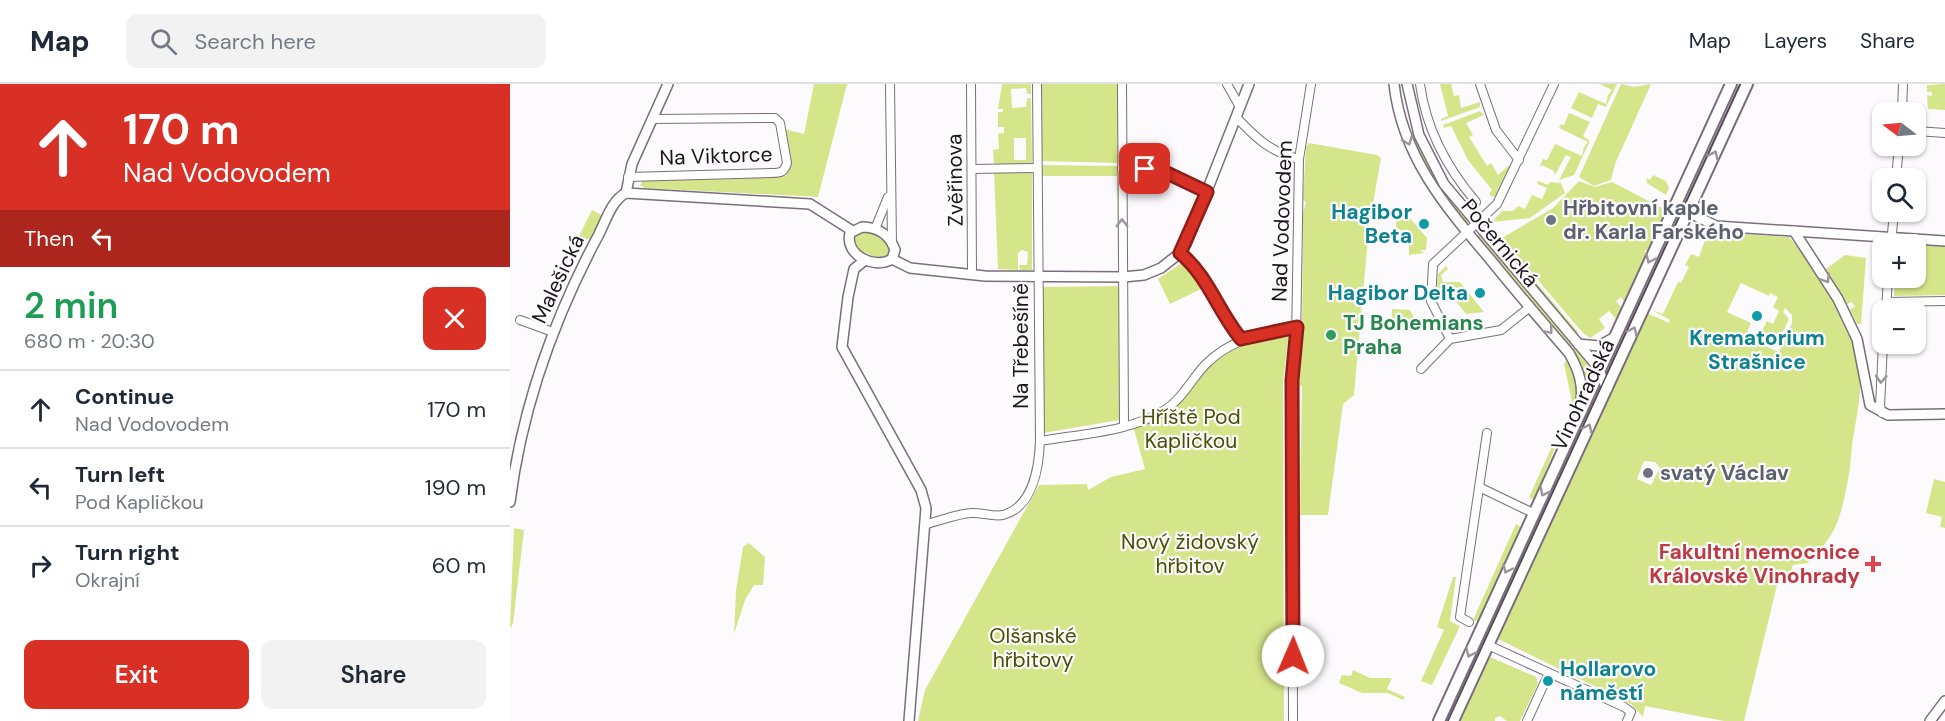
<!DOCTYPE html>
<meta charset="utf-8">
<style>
body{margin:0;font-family:"DM Sans",sans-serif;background:#f2f2f3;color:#1f2937;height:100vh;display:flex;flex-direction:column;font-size:22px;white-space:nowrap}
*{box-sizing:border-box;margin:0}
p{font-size:20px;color:#747a83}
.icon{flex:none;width:33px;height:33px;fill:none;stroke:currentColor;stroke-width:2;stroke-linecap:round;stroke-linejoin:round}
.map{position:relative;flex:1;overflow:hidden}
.drawer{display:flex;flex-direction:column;background:#fff;width:510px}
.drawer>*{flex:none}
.hud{background:#d93025;color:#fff;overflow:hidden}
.needle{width:39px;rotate:286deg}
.tools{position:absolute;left:1362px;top:18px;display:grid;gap:12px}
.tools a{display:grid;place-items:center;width:54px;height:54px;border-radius:12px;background:#fff;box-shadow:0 2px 4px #0004;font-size:30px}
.pin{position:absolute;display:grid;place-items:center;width:51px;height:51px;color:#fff;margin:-26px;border-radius:12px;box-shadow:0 3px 9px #0006}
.me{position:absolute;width:66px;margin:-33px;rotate:1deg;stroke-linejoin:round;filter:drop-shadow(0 0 4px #0008)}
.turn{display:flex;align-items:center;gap:21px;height:126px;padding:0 24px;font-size:27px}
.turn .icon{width:78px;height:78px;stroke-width:2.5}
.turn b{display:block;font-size:42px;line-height:51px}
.then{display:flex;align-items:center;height:57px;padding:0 24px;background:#0003;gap:12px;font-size:22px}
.round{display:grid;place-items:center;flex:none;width:63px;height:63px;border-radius:12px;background:#f2f2f3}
.overview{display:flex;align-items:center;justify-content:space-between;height:102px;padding:0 24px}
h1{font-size:36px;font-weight:600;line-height:45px;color:#1e9e55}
.action{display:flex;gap:12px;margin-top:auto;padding:12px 24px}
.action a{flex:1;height:69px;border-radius:12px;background:#d93025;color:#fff;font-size:24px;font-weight:600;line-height:69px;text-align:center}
.action a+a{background:#f2f2f3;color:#1f2937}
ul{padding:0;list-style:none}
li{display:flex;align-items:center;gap:18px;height:78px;padding:0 24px;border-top:2px solid #e0e1e3}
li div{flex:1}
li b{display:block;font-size:22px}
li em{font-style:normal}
header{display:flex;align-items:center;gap:36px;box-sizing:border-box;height:84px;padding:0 30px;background:#fff;border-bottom:2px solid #e0e1e3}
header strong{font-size:28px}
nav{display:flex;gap:33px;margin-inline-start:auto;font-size:21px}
.search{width:420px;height:54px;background:#f2f2f3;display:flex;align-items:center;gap:15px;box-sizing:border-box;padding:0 21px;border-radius:12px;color:#747a83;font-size:22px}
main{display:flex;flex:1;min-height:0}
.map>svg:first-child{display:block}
.green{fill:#d5e58a;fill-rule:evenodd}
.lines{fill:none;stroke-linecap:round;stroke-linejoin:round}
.minor-casing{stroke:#7b6e7c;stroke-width:10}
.tertiary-casing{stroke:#7b6e7c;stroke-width:12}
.secondary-casing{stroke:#7b6e7c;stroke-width:14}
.minor{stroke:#fff;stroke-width:8}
.tertiary{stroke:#fff;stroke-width:9}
.secondary{stroke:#fff;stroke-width:10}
.tram{stroke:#504b50;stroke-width:1.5}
.oneway{stroke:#999699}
.route-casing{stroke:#8d1f18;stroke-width:15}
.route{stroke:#d93025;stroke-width:10}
.worship-dot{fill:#6b7280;stroke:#fdfafd;stroke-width:2}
.culture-dot{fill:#0f9aa8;stroke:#fdfafd;stroke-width:2}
.leisure-dot{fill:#2e9e5b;stroke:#fdfafd;stroke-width:2}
.health-dot{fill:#e0444e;stroke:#fdfafd;stroke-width:2}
.labels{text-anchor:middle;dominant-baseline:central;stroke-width:4.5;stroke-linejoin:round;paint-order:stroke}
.street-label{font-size:21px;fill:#1c161c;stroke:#fdfafd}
.worship-label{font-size:21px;font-weight:bold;fill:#5b616d;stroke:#fdfafd;text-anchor:start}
.culture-label{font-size:21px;font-weight:bold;fill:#0d838f;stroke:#fdfafd;text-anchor:end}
.leisure-label{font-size:21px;font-weight:bold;fill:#27864d;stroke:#fdfafd;text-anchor:start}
.park-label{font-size:21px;fill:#485102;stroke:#fdfafd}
.health-label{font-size:21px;font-weight:bold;fill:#be3a42;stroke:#fdfafd;text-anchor:end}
</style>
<header>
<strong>Map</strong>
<div class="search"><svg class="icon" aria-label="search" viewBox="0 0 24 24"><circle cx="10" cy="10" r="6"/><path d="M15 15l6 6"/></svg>Search here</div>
<nav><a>Map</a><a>Layers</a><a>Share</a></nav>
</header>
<main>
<section class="drawer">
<div class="hud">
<div class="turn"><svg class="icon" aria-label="ahead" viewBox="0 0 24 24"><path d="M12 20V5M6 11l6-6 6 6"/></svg><div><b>170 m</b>Nad Vodovodem</div></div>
<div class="then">Then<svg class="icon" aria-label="left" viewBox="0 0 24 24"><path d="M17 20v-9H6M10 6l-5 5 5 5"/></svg></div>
</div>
<div class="overview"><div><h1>2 min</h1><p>680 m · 20:30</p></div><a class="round" style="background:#d93025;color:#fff"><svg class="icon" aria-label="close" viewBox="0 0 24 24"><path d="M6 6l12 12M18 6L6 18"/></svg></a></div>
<ul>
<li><svg class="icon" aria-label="ahead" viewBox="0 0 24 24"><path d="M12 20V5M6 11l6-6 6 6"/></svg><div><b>Continue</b><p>Nad Vodovodem</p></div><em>170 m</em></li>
<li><svg class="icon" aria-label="left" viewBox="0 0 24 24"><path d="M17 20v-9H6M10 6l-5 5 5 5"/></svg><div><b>Turn left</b><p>Pod Kapličkou</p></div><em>190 m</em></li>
<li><svg class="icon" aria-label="right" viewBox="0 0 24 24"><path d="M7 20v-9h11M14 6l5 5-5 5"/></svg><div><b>Turn right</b><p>Okrajní</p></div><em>60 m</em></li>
</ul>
<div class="action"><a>Exit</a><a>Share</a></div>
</section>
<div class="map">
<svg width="1435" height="637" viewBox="0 0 1435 637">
<rect width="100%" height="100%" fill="#fdfafd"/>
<g class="green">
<polygon points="304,0 337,0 308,113 135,104 130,101 133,97 274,92 279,84 275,45 294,50"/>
<path d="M492,0H521V10H517L516,4L501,5L502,24L516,23L517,14H521L522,81H484L483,66L489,65L488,50L494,49V43H488V28H493V25H488ZM504,54H516V76H504Z"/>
<polygon points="531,0 608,0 608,79 531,77"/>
<polygon points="930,0 941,0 944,12 949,11 951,24 970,18 970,23 931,37 931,35 938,32"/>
<polygon points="1090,0 1107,0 1096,23 1088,20 1082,34 1061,24 1069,8 1096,20 1098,11 1102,6"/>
<polygon points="1111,0 1124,3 1141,0 1105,80 1101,96 1084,102 1069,93"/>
<polygon points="1435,0 1435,26 1418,25 1417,11 1422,12 1422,8 1417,8 1417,1"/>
<polygon points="970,27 974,31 956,39 963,51 959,53 977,82 981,79 988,91 1002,79 988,109 983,113 979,110 982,106 958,76 941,42 934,44 933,41"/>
<polygon points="1059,29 1080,38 1073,52 1080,57 1064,91 1049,96 1061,73 1056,71 1045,91 1044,87 1032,81 1029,84 1033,75 1037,76 1045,60 1072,72 1074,63 1078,58 1049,44 1051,40 1054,41"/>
<polygon points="907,51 959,136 957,139 934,118 899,54"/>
<polygon points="799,59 867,71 871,74 859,143 844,311 833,320 818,431 790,431 792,303 785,297 789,264 792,259 793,128 796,119 793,115 796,63"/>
<polygon points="531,81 608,82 608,185 607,92 533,92"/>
<polygon points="484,88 522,88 522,186 510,186 509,181 517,181 518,168 512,166 508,169 508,186 488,185"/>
<polygon points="1143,91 1156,97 1159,104 1156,111 1137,99 1136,94 1140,96"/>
<polygon points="1028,97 1038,101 1040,98 1051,99 1055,109 1020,134 982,138 992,127 1003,127 1008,122 1015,125 1022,111 1032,115 1037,104 1027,100"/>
<polygon points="1069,97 1085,103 1102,98 1154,125 1156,129 1139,165 1135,167 1136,171 1115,219 1111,213 1106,217 1112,224 1106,235 1099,227 1089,235 1095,244 1080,254 1073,249 992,154 1043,124"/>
<polygon points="82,126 93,132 83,153 73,157 67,156"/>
<polygon points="886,126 893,126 917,154 916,166 910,166 914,169 899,171 899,154 889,145 886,146"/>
<path d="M350,147C364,148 381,155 379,170L368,174L351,167L343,158L344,150Z"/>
<path d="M1198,148L1279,153C1311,189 1347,240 1350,290C1352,318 1343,344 1341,372C1340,391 1332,435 1321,451C1315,461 1306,470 1298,479L1283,481L1280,490L1270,489L1234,637H1214L1135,622L1133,633L1121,620L988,555L1139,227V230L1159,239L1160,236L1142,226L1153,230L1168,198L1171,199L1179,183L1175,181L1181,170L1189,173ZM1231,199L1259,212L1260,209L1268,213L1263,223L1269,227L1263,240L1257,237L1252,247L1269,256L1279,235L1273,228L1275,224L1282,231V239L1269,268L1235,253L1241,239L1217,228ZM1134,377L1145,378L1150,384L1141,401L1127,395Z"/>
<polygon points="969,150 1064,258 1059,266 966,153"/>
<polygon points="1388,160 1391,160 1435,162 1435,211 1384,212 1385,194 1406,194 1406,160"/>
<polygon points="997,168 1002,170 1068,248 1067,252"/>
<polygon points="1335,171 1356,174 1351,240 1347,240 1340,225 1345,223 1342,218 1337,220 1316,185"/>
<polygon points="673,178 693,204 660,220 648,195"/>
<polygon points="936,182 938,185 931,191 933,198 950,198 974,228 956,230 944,215 933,218 927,204 928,190"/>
<polygon points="609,202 609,336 534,349 532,203"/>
<polygon points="882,225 900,226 909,243 901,247 881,247"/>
<polygon points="779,249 773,298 774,637 408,637 415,606 529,401 577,400 578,406 601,393 635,385 623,342 657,328 698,281 728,259"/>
<polygon points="1066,261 1086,285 1078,303 1075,305 1061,269"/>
<polygon points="1057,275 1068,304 1064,327 1054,280"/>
<polygon points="1044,358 1047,359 1024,416 1019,413"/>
<polygon points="1424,395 1435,398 1435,444 1430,443 1432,433 1416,429"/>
<polygon points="1006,440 1011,443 968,538 963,536"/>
<polygon points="4,444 14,446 3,539 0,545"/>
<polygon points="239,459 255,473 253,501 244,501 235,516 224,550 226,507 233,463"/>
<polygon points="943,493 946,493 940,537 950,542 922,601 911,597 934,546 927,543"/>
<polygon points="980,573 1026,593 1028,600 1010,637 997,637 990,632 985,634 985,637 950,637"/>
<polygon points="843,586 860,594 882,594 877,605 895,613 893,616 878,609 852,609 829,599 832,591 841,592"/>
</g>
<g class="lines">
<defs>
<g id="minor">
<polyline points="380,0 382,160"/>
<polyline points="461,0 462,191"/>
<polyline points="612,0 614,341"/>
<polyline points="717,0 730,23"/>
<path d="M910,0C916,45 937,84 966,118"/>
<polyline points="970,0 986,46 1009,76"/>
<polyline points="1392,28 1393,0"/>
<path d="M726,33C746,54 760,68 789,75"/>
<polyline points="1406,47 1435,49"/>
<polyline points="612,84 657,89 697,108"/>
<polyline points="462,85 526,84"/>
<path d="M118,93L261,89C270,89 274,89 277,79L270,39L265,34L142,35"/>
<polyline points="1386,94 1389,62"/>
<polyline points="365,145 378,113"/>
<polyline points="1381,160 1384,128"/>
<path d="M670,169C698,192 708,227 731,255"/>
<polyline points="1376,218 1435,217"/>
<polyline points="1376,226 1378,194"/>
<polyline points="10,236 43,248"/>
<polyline points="940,255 921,217 923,180 987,120 1044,0"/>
<polyline points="911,285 940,255 991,246 1020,223"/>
<polyline points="1372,329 1370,322 1373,260"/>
<path d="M530,357C570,350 620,348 655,326C672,315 681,296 695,281C721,254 752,250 787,243"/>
<polyline points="969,403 1023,429"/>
<path d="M416,440C430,437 446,430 461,429C471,428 482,433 493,431C523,423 529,383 530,357L527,0"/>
<polyline points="959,538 950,533 977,349"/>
<polyline points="978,561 1114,623 1121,628 1117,637"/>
<polyline points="783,637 782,296 786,259 789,75 801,0"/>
<polyline points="1017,637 1039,589"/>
</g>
<g id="tertiary">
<path d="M884,0C892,72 934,121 979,174C1005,206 1032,238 1059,269C1070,288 1074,303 1070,324"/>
<polyline points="897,0 909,51 934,100 1087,282 1097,305"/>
<polyline points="116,109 300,120 341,146"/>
<polyline points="116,109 122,80 158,0"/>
<polyline points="1164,121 1206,142 1435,157"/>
<path d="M352,143C368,143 380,151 385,166L382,175C365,186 334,171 340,149Z"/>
<polyline points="1284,147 1328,215 1347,255 1360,321 1378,331 1435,330"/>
<polyline points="382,175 400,184 475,192 613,193 634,191 651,184 670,169 676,160 739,0"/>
<polyline points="355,176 344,185 338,213 332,263 411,406 416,424 399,637"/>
<polyline points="1068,260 1089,262 1105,253"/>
<path d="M0,418C12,323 44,234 89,150C96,136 102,116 116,109"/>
<polyline points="1420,637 1435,617"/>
</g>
<g id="secondary">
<polyline points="929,637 1221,0"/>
<polyline points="943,637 1237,0"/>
</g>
</defs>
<use href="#minor" class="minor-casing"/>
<use href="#tertiary" class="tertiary-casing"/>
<use href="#secondary" class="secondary-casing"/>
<use href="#minor" class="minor"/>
<use href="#tertiary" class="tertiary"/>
<use href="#secondary" class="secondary"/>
<polyline class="tram" points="938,637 1230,0"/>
</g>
<defs><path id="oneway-chevron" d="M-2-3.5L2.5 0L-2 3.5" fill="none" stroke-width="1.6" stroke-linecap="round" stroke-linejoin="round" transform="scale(1.5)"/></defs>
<g class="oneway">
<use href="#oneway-chevron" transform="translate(898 57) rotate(69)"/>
<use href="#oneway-chevron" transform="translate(1204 71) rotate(-66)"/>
<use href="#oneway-chevron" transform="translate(612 139) rotate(-90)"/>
<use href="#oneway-chevron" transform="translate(1140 175) rotate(115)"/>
<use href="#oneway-chevron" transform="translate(1316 195) rotate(58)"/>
<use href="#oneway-chevron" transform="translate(1039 246) rotate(50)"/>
<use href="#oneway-chevron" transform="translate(1123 247) rotate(-65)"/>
<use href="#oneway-chevron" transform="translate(1371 295) rotate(93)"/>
<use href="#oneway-chevron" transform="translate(1078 344) rotate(-65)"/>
<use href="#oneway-chevron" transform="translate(1034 408) rotate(117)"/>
<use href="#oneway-chevron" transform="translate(997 485) rotate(115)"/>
<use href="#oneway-chevron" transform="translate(960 569) rotate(115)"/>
</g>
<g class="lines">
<defs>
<path id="route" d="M635,85L657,89L697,108L670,169C698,192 708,227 731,255L787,243L782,296L783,572"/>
</defs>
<use href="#route" class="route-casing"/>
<use href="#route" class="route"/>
</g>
<g class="worship-dot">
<circle cx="1041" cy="136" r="6"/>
<circle cx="1138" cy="389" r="6"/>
</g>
<g class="culture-dot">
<circle cx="914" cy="140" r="6"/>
<circle cx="970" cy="209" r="6"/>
<circle cx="1247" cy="232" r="6"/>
<circle cx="1038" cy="597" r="6"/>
</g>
<circle class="leisure-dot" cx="821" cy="251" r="6"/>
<path class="health-dot" d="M1360 471h6v6h6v6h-6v6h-6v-6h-6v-6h6z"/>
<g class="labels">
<g class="street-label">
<text transform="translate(206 72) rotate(-2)">Na Viktorce</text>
<text transform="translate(445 96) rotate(-91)">Zvěřinova</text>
<text transform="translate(772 137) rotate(-88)">Nad Vodovodem</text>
<text transform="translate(990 159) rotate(50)">Počernická</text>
<text transform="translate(48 195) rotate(-65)">Malešická</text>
<text transform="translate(511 262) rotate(-90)">Na Třebešíně</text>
<text transform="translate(1073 311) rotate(-65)">Vinohradská</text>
</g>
<g class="worship-label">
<text x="1053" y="124">Hřbitovní kaple<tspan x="1053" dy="24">dr. Karla Farského</tspan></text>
<text x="1150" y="389">svatý Václav</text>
</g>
<g class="culture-label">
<text x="902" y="128">Hagibor<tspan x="902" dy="24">Beta</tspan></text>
<text x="958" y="209">Hagibor Delta</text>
<text x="1247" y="254" text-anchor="middle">Krematorium<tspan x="1247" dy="24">Strašnice</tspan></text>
<text x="1050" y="585" text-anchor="start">Hollarovo<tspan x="1050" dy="24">náměstí</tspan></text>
</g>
<g class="leisure-label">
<text x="833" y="239">TJ Bohemians<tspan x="833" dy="24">Praha</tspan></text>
</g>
<g class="park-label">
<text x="681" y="333">Hříště Pod<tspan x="681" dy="24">Kapličkou</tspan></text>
<text x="680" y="458">Nový židovský<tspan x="680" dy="24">hřbitov</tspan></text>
<text x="523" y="552">Olšanské<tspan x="523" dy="24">hřbitovy</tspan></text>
</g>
<g class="health-label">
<text x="1350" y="468">Fakultní nemocnice<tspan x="1350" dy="24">Královské Vinohrady</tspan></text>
</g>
</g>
</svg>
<div class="tools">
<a><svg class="needle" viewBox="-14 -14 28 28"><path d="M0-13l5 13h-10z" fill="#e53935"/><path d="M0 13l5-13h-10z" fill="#747a83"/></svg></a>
<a><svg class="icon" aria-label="search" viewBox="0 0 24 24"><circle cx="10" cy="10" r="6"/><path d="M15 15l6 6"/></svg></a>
<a>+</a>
<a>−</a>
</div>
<div class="pin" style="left:635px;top:85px;background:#d93025"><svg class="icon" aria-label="arrive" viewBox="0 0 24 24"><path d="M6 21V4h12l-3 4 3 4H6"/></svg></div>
<svg class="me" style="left:783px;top:572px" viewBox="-20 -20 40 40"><circle r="19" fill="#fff"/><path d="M0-13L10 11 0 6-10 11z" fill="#d93025"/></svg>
</div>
</main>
